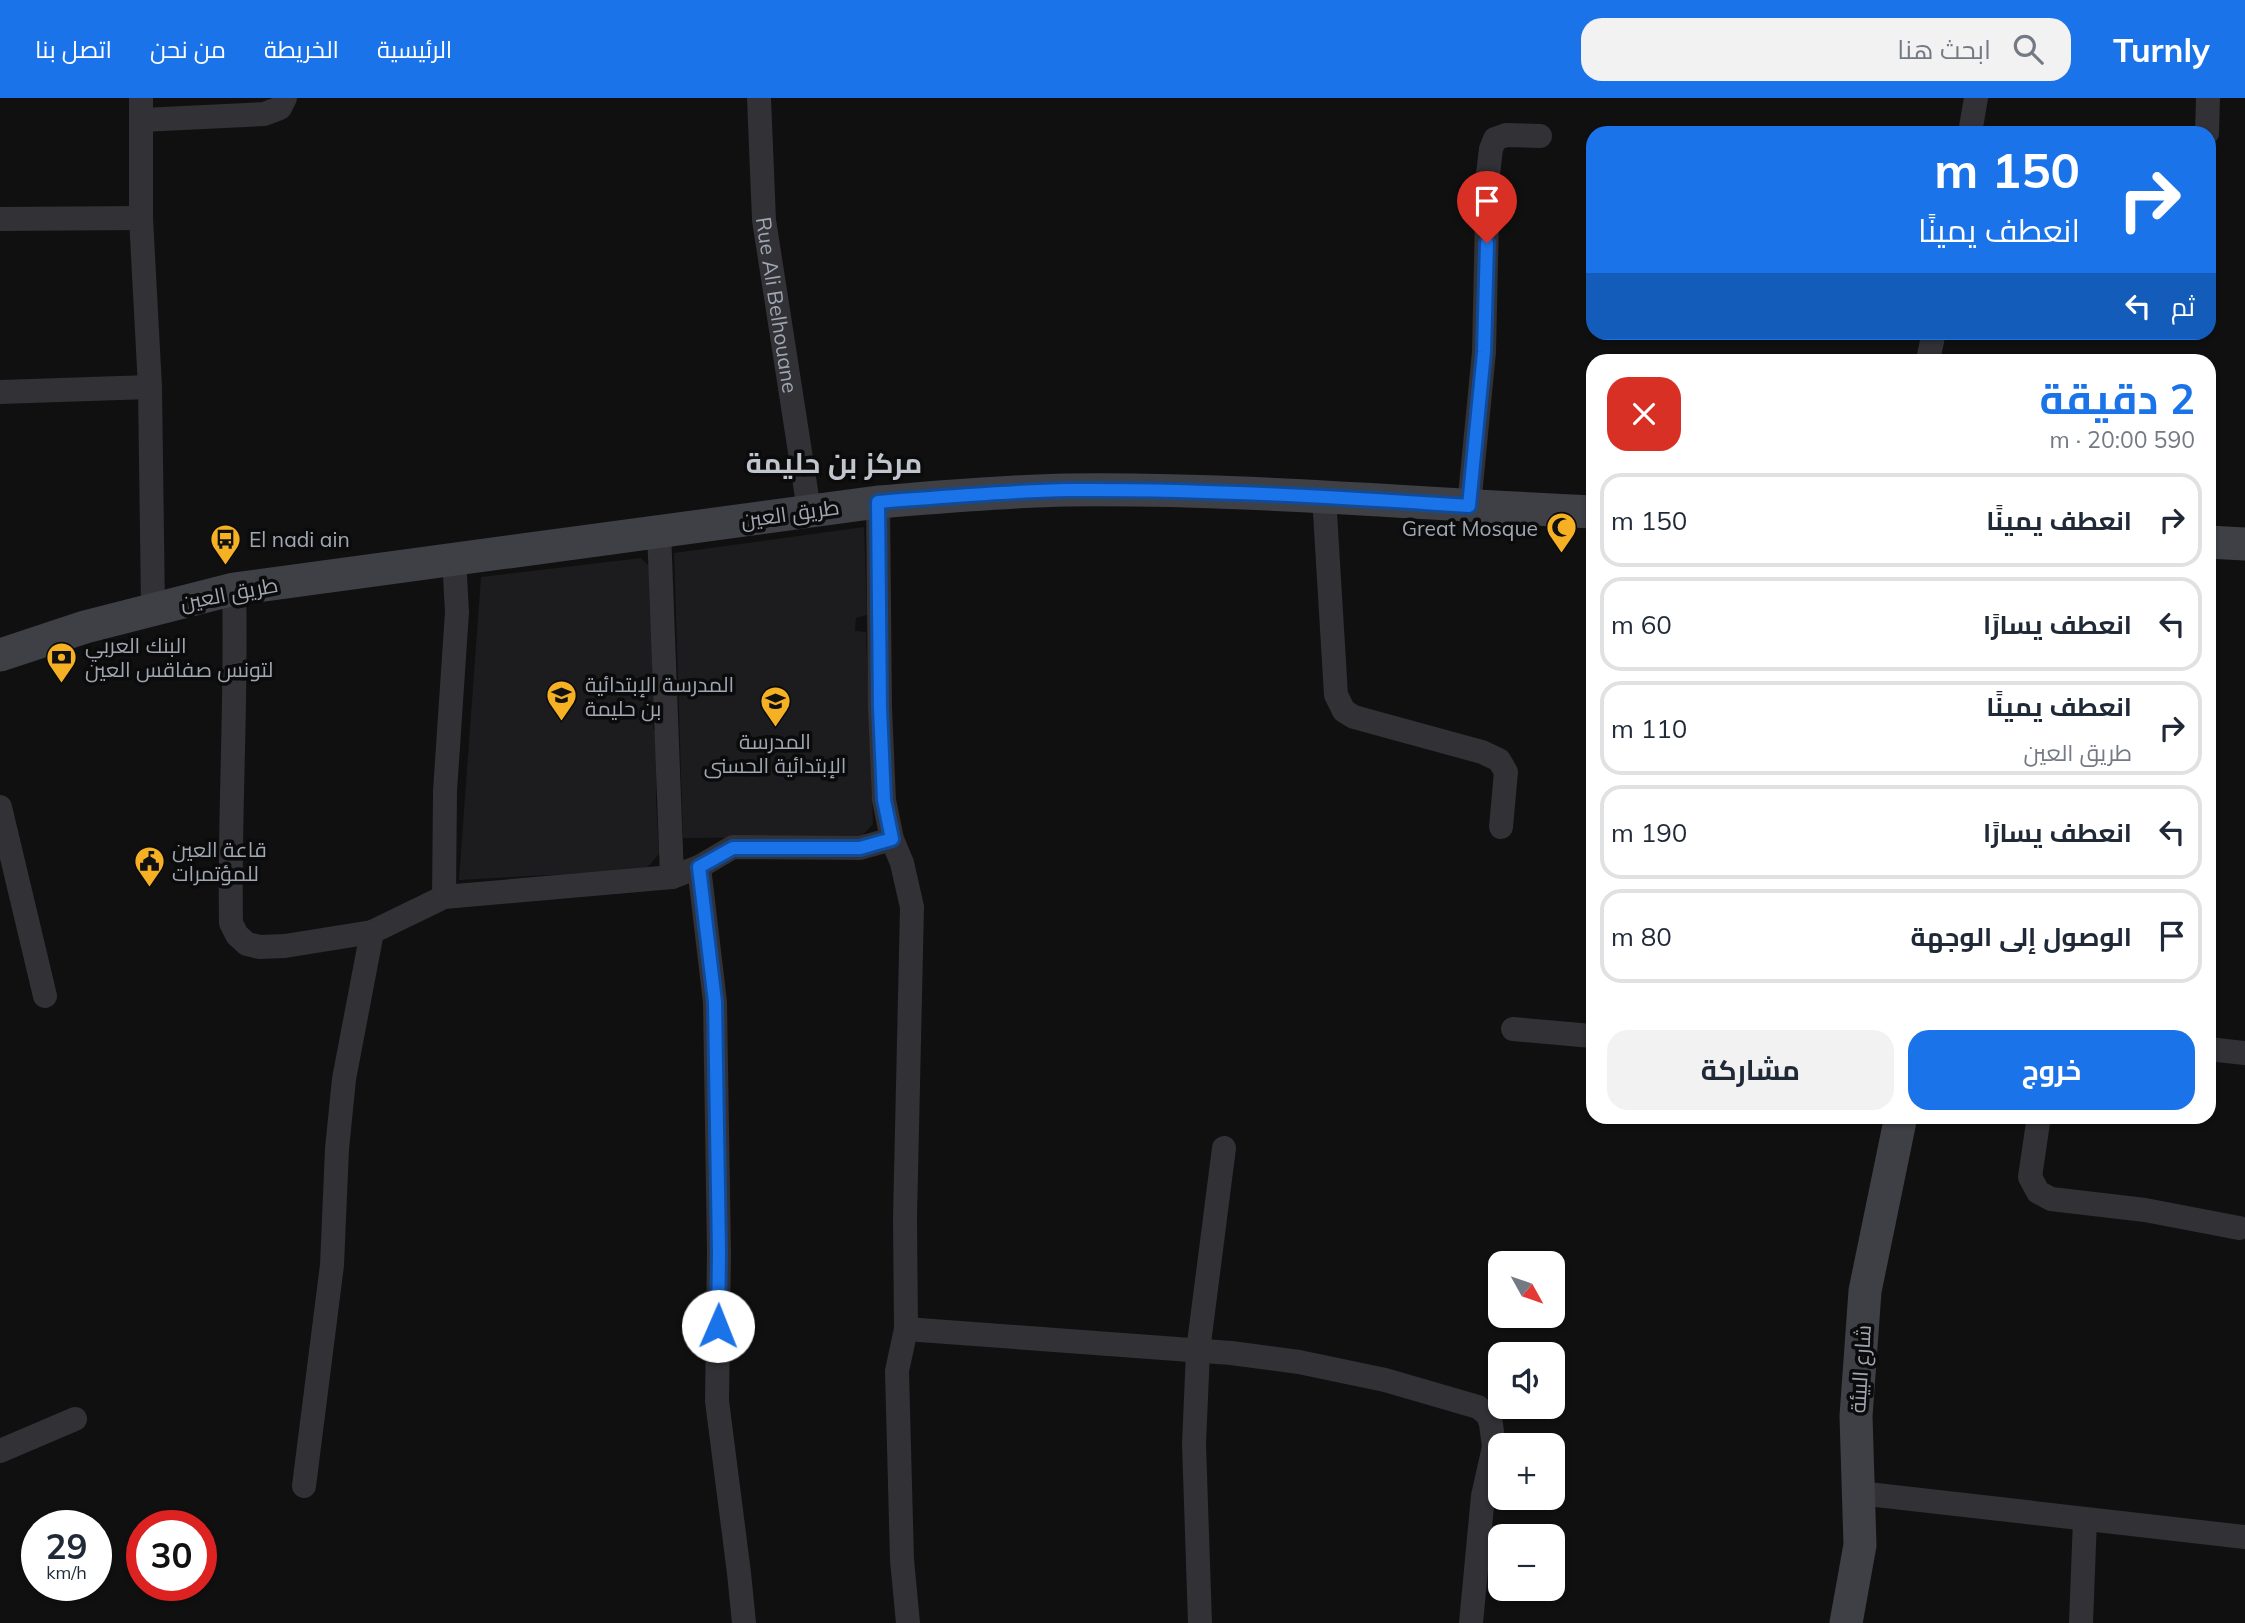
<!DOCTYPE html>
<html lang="ar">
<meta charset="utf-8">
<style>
body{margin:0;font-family:Mulish,Cairo,sans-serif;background:#f2f2f3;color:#1f2937;direction:rtl;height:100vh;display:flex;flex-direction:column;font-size:26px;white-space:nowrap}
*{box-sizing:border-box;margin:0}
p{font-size:23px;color:#747a83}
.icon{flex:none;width:38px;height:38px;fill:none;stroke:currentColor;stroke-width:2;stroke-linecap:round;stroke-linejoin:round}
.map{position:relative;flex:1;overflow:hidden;direction:ltr}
.sheet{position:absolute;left:1586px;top:256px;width:630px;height:770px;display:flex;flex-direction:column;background:#fff;border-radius:21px;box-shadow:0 2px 5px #0004;direction:rtl}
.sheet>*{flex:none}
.banner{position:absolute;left:1586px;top:28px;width:630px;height:214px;border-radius:21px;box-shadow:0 2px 5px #0004;direction:rtl;background:#1a73e8;color:#fff;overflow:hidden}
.needle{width:46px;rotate:130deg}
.controls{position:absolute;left:1488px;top:1153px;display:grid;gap:14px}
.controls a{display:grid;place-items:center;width:77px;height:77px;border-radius:14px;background:#fff;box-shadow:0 2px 5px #0004;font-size:35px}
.speed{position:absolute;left:21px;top:1412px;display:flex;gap:14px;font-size:35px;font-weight:700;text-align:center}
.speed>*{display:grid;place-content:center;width:91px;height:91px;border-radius:50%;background:#fff;box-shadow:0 2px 5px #0004;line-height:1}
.speed small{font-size:18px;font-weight:400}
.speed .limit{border:10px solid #d22;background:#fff;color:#111}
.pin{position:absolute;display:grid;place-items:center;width:60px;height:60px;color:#fff;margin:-72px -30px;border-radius:50% 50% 50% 0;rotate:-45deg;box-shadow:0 0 7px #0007}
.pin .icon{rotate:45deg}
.me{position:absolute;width:77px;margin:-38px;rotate:1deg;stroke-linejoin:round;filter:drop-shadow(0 0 5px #0008)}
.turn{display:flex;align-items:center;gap:24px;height:147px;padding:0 21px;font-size:32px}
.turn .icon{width:91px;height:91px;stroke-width:2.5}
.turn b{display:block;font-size:49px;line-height:60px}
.then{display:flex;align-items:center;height:66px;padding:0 21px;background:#0003;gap:14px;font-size:26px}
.round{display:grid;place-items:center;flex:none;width:74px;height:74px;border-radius:21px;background:#f2f2f3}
.headline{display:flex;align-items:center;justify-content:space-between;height:119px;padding:0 21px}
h1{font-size:42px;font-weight:700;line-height:52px;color:#1a73e8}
.cta{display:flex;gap:14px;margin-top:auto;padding:14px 21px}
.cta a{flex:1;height:80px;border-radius:21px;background:#1a73e8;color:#fff;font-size:28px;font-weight:700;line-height:80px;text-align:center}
.cta a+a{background:#f2f2f3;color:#1f2937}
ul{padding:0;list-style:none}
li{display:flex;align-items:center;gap:21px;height:94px;margin:0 14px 10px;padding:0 7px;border:4px solid #e0e1e3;border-radius:21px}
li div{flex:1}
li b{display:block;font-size:26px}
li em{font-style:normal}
header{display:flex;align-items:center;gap:42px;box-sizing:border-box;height:98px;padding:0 35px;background:#1a73e8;color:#fff}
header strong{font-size:33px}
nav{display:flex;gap:38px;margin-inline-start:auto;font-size:24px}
.search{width:490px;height:63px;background:#f2f2f3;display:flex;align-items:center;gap:18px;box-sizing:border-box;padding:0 24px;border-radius:21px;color:#747a83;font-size:26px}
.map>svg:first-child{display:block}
.built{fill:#1c1c1e}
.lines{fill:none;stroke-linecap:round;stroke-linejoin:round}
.street{stroke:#313136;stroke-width:24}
.secondary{stroke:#3f4046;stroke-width:33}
.route-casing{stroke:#114b97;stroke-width:18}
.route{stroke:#1a73e8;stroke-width:12}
.labels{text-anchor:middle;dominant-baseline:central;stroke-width:7;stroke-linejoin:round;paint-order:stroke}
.street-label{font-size:21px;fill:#a0a6b2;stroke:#0b0b0c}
.poi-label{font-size:21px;fill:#a0a6b2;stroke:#0b0b0c;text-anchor:start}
.district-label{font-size:28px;font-weight:bold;fill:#c1c5ce;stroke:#0b0b0c}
</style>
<header>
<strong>Turnly</strong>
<div class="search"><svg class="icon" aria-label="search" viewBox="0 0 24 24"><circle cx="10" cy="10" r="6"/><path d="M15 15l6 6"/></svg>ابحث هنا</div>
<nav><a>الرئيسية</a><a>الخريطة</a><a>من نحن</a><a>اتصل بنا</a></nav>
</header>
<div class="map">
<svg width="2245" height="1525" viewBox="0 0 2245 1525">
<rect width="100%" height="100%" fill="#101011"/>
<g class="built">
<polygon points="864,429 867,517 856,520 855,533 866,534 873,726 861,739 683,740 674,455"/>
<polygon points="641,460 652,471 659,616 653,620 653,631 658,635 656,700 659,756 645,772 459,782 481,479"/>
</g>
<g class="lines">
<g class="street">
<polyline points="141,0 141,120 150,289 153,510"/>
<path id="s1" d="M759,0L764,122L809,412"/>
<polyline points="142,22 264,16 280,10 285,0"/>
<polyline points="1970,35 1976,0"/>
<polyline points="2207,35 2208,0"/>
<polyline points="0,121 141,120"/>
<polyline points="1928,262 1934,234"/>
<polyline points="0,294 150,289"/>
<polyline points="1324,398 1336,597 1344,613 1354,619 1482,654 1499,662 1506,674 1501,729"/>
<polyline points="878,404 880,610 884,702 892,741 902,765 912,809 905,1120 906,1231 897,1273 902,1462 908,1525"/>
<polyline points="1469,408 1484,254 1488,76 1491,51 1495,41 1506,37 1540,38"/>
<polyline points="659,432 672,779"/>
<path d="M234,491C237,602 229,714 231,825L237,837L247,846L260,849L285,848L372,834L444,799L672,779L699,769L733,749L860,750L892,741"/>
<polyline points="0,709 45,898"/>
<polyline points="699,769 715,904 719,1154 717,1303 739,1475 744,1525"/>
<polyline points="444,799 445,693 457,514 454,460"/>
<polyline points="1513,931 1592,938"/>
<polyline points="2208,951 2245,955"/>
<polyline points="2039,1018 2030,1079 2038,1094 2051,1101 2145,1112 2239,1130"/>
<polyline points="906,1231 1231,1255 1299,1264 1385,1282 1478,1309 1488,1317 1491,1326 1494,1349 1483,1398 1471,1525"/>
<polyline points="0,1353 75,1321"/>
<polyline points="304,1388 332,1167 337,1051 344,981 372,834"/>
<polyline points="1859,1395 2245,1439"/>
<polyline points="1200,1525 1194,1346 1198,1253 1224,1050"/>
<polyline points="2081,1525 2085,1421"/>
</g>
<g class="secondary">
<polyline points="2208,444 2245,446"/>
<path d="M0,557L85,529L234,491L878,404C941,399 1005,393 1068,392C1243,390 1418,406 1592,414"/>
<polyline points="1846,1525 1860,1447 1856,1318 1865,1193 1901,1018"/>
</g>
</g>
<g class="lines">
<defs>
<path id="route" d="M718,1228L719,1154L715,904L699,769L733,750H860L892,741L884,702L880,610L878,404C942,399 1005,393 1069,392C1203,391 1336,399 1469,408L1484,254L1487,145"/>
</defs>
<use href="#route" class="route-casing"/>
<use href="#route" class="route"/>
</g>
<defs>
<symbol id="mosque-pin" viewBox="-11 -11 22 30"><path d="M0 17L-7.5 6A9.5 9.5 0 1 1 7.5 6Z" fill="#f5b123" stroke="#0b0b0c"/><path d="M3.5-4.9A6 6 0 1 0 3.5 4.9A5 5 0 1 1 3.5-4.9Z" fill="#111"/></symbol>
<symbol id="bus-pin" viewBox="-11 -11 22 30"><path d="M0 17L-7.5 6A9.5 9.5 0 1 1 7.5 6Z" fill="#f5b123" stroke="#0b0b0c"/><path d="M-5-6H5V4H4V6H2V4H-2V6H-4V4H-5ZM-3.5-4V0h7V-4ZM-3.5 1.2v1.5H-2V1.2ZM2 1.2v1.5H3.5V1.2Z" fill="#111"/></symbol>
<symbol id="bank-pin" viewBox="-11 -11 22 30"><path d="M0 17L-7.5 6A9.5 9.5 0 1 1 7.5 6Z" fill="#f5b123" stroke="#0b0b0c"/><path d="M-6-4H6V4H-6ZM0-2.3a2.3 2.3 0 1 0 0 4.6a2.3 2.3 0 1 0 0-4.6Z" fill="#111"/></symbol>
<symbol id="school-pin" viewBox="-11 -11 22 30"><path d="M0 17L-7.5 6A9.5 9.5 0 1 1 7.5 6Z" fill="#f5b123" stroke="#0b0b0c"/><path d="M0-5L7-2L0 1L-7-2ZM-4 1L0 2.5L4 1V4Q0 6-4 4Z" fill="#111"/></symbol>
<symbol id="civic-pin" viewBox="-11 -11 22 30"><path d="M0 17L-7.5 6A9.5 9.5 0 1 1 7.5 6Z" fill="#f5b123" stroke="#0b0b0c"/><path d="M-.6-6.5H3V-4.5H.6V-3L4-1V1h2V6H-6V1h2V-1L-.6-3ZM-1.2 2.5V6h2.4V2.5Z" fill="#111"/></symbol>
</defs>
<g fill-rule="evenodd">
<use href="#mosque-pin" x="1544" y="412" width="35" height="47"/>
<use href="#bus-pin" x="208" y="424" width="35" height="47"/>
<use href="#bank-pin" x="44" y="542" width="35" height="47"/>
<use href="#school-pin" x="544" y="580" width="35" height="47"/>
<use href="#school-pin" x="758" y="586" width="35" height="47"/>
<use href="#civic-pin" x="132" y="746" width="35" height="47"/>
</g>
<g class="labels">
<g class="street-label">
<text stroke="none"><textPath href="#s1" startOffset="208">Rue Ali Belhouane</textPath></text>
<text transform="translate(790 415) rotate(-8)">طريق العين</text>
<text transform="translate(229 495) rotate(-11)">طريق العين</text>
<text transform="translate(1860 1271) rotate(-86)">شارع البيئة</text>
</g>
<g class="poi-label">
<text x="1538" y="430" text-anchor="end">Great Mosque</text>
<text x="249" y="441">El nadi ain</text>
<text x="85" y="547">البنك العربي<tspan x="85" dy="24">لتونس صفاقس العين</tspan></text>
<text x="585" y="586">المدرسة الإبتدائية<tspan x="585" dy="24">بن حليمة</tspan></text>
<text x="775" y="643" text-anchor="middle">المدرسة<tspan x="775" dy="24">الإبتدائية الحسنى</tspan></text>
<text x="172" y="751">قاعة العين<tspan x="172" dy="24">للمؤتمرات</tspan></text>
</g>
<g class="district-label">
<text x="834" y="364">مركز بن حليمة</text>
</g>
</g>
</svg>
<div class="controls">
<a><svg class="needle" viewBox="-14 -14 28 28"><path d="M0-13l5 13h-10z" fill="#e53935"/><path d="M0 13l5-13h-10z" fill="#747a83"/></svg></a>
<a><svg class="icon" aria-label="sound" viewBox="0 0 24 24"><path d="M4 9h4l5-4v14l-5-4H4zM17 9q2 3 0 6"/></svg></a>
<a>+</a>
<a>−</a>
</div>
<div class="speed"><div>29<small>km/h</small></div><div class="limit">30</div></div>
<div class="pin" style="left:1487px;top:145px;background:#d93025"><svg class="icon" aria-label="arrive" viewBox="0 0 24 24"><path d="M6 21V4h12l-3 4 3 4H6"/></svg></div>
<svg class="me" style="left:718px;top:1228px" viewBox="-20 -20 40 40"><circle r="19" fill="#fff"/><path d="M0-13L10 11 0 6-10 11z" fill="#1a73e8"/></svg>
<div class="banner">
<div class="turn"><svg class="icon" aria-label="right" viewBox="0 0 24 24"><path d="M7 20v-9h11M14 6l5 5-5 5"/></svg><div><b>150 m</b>انعطف يمينًا</div></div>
<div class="then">ثم<svg class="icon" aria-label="left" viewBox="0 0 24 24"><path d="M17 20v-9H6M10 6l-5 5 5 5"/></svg></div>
</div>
<section class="sheet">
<div class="headline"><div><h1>2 دقيقة</h1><p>590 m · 20:00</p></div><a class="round" style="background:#d93025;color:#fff"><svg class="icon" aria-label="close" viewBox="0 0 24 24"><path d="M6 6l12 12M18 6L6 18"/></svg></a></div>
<ul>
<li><svg class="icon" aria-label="right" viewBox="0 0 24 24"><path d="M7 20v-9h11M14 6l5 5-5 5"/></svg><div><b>انعطف يمينًا</b></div><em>150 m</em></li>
<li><svg class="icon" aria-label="left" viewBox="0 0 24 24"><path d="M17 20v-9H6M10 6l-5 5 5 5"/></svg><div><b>انعطف يسارًا</b></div><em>60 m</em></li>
<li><svg class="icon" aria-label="right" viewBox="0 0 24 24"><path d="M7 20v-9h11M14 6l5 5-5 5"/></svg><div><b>انعطف يمينًا</b><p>طريق العين</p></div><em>110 m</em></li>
<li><svg class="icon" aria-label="left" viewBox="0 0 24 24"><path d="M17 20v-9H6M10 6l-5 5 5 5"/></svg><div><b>انعطف يسارًا</b></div><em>190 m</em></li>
<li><svg class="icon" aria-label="arrive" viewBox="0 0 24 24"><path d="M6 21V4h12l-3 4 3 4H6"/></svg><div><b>الوصول إلى الوجهة</b></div><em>80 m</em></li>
</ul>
<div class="cta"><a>خروج</a><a>مشاركة</a></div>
</section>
</div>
